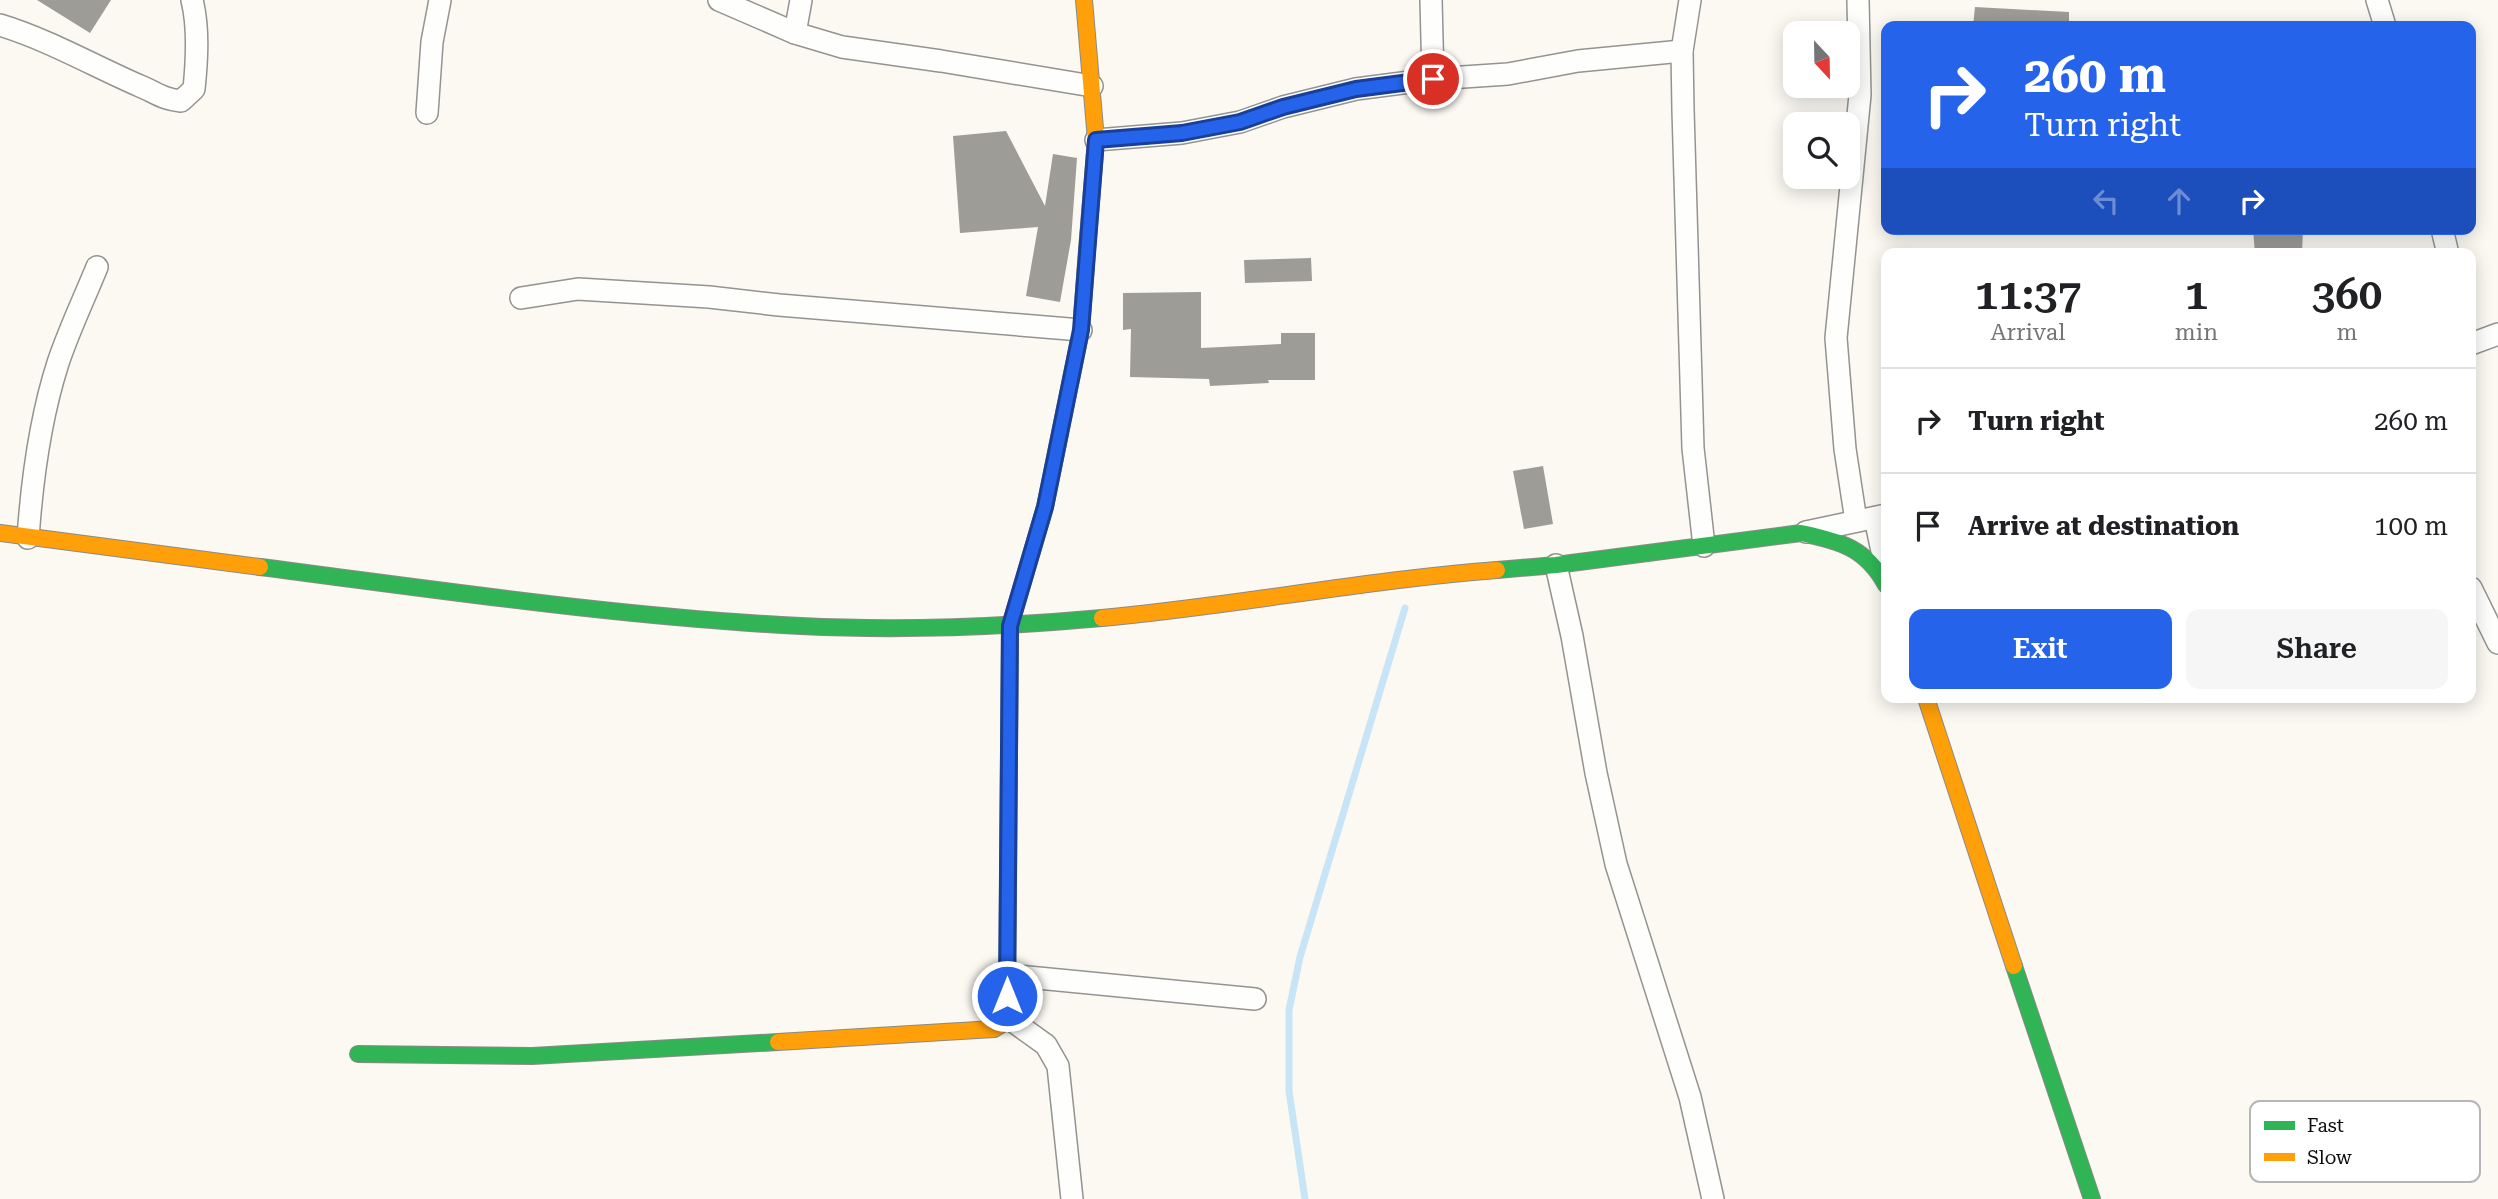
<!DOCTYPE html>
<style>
body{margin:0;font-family:"Roboto Serif",serif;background:#f6f6f6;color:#202124;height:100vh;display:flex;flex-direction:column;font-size:26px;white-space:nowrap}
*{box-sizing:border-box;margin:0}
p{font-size:23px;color:#757577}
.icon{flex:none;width:38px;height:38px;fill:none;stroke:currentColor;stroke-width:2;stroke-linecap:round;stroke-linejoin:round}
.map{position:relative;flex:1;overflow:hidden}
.details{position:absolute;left:1881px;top:248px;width:595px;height:455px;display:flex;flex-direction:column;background:#fff;border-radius:14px;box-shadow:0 4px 18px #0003}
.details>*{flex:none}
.hud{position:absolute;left:1881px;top:21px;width:595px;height:214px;border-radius:14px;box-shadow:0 4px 18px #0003;background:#2563eb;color:#fff;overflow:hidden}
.needle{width:46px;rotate:158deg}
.controls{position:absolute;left:1783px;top:21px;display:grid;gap:14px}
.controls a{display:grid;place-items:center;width:77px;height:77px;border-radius:14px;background:#fff;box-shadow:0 4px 18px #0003;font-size:35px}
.pin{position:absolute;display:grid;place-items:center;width:60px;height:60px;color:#fff;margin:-30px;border:4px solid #fff;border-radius:50%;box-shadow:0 2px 7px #0007}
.me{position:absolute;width:77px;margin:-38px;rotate:0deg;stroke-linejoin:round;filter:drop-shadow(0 0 5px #0008)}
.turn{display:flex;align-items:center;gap:24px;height:147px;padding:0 28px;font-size:32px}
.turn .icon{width:91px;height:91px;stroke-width:2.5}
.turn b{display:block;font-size:49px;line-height:60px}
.lanes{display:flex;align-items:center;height:66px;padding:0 28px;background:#0003;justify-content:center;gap:35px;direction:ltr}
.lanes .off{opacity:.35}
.eta{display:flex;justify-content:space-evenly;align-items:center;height:119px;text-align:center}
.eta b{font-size:42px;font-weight:600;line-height:49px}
.cta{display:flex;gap:14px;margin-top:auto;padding:14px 28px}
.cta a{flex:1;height:80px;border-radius:14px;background:#2563eb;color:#fff;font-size:28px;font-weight:600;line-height:80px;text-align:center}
.cta a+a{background:#f6f6f6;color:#202124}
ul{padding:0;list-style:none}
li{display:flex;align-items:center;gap:21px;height:105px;padding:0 28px;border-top:2px solid #e0e0e0}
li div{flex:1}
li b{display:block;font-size:26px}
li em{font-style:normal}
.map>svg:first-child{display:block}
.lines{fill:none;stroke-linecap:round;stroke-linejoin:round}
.stream{stroke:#c7e5f6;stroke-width:7}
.building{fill:#9e9c97}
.street-casing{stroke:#949390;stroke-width:24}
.fast-casing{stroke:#8b8a87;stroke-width:18}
.slow-casing{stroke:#8b8a87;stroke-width:18}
.street{stroke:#fefefd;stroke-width:21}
.fast{stroke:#30b455;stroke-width:16}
.slow{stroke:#ff9f0a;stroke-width:16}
.route-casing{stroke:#184099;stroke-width:18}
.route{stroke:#2563eb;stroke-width:12}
.key{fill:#fff;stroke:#b6b6b6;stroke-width:2}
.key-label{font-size:19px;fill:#0d0d0d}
</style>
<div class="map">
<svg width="2498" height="1199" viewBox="0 0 2498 1199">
<rect width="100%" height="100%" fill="#fbf9f2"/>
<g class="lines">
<polyline class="stream" points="1305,1199 1289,1091 1289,1010 1300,957 1405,608"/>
</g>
<g class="building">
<polygon points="37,0 111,0 90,33"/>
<polygon points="1975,7 2069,12 2069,26 1973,26"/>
<polygon points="1006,131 1045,206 1053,154 1077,158 1071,240 1060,302 1026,296 1038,227 960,233 953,136"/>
<polygon points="2253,229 2303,229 2302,254 2255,254"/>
<polygon points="1311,258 1312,281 1245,283 1244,260"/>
<polygon points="1201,292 1201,348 1281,344 1281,333 1315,333 1315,380 1268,380 1269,383 1210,386 1209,379 1130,377 1131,329 1123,330 1123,293"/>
<polygon points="1543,466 1553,524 1524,529 1513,471"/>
</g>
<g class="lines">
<defs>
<g id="street">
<polyline points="719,0 795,33 842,47 941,61 1092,86"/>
<polyline points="1431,0 1433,79"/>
<polyline points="1690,0 1682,51 1683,110 1693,448 1704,546"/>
<polyline points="2377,0 2385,26"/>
<path d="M0,25C49,40 94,66 140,86C157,93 162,99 181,101L194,89C197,60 199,28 192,0"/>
<polyline points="795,33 801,0"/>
<polyline points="427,113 432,42 440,0"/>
<polyline points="1096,140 1182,133 1240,122 1283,107 1356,89 1433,79 1508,74 1578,61 1682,51"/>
<polyline points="2442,229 2448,254"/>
<polyline points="521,298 578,289 709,297 779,305 1081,330"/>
<polyline points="2471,344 2498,334"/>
<polyline points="1875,518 1886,570"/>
<polyline points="1856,521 1845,449 1836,338 1860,95 1858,0"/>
<polyline points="1806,532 1886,515"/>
<path d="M28,538C32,480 40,419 58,363C69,330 84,299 97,267"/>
<polyline points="1556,565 1572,636 1596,773 1616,864 1690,1097 1713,1199"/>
<polyline points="2471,588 2498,643"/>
<polyline points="1007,975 1255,999"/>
<polyline points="1007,1017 1046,1045 1058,1066 1072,1199"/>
</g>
<g id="fast">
<path d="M260,567C440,590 620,617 801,626C902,631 1002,627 1102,618"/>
<path d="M1497,570L1556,565L1801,533C1840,541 1866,548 1886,585"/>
<polyline points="2014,966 2092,1199"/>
<polyline points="1002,1024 1007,1017 1010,626 1045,507 1081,330 1087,250"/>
<polyline points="358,1054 532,1056 778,1042"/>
</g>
<g id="slow">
<polyline points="1084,0 1096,140 1087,250"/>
<polyline points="0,533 260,567"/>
<path d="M1102,618C1235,606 1365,580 1497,570"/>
<polyline points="1926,698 2014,966"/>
<polyline points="778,1042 994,1029 1002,1024"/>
</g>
</defs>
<use href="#street" class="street-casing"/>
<use href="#fast" class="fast-casing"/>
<use href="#slow" class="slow-casing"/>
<use href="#street" class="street"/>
<use href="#fast" class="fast"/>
<use href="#slow" class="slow"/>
</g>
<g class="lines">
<defs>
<polyline id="route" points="1007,996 1010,626 1045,507 1081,330 1096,140 1182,133 1240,122 1283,107 1356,89 1433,79"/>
</defs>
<use href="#route" class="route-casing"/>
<use href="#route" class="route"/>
</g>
<rect x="2250" y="1101" width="230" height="81" rx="10" class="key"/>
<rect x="2264" y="1121" width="31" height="9" fill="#30b455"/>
<rect x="2264" y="1153" width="31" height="8" fill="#ff9f0a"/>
<g class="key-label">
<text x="2307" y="1132">Fast</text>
<text x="2307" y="1164">Slow</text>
</g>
</svg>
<div class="controls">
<a><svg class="needle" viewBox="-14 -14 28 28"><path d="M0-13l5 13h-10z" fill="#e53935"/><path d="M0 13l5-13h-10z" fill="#757577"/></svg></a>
<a><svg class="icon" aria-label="search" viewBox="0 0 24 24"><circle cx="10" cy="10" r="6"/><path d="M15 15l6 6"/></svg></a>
</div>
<div class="pin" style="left:1433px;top:79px;background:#d93025"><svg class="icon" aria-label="arrive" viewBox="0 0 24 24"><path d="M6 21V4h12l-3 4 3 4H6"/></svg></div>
<svg class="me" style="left:1007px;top:996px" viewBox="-20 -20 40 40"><circle r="17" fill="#2563eb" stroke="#fff" stroke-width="3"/><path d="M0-11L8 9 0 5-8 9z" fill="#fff"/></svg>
<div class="hud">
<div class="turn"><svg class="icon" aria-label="right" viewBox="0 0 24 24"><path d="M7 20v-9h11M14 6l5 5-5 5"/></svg><div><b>260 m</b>Turn right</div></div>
<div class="lanes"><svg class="icon off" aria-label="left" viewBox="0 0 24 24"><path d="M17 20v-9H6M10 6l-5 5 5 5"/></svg><svg class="icon off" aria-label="ahead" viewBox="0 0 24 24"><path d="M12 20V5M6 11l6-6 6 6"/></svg><svg class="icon" aria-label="right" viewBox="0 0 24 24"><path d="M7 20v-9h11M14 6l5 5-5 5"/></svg></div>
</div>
<section class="details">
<div class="eta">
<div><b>11:37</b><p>Arrival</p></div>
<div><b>1</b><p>min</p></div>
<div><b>360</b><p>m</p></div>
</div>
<ul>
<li><svg class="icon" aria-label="right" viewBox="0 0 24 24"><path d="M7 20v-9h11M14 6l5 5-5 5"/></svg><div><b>Turn right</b></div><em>260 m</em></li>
<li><svg class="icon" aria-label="arrive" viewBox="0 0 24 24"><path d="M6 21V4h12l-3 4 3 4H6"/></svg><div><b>Arrive at destination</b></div><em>100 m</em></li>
</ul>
<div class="cta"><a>Exit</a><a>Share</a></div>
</section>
</div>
